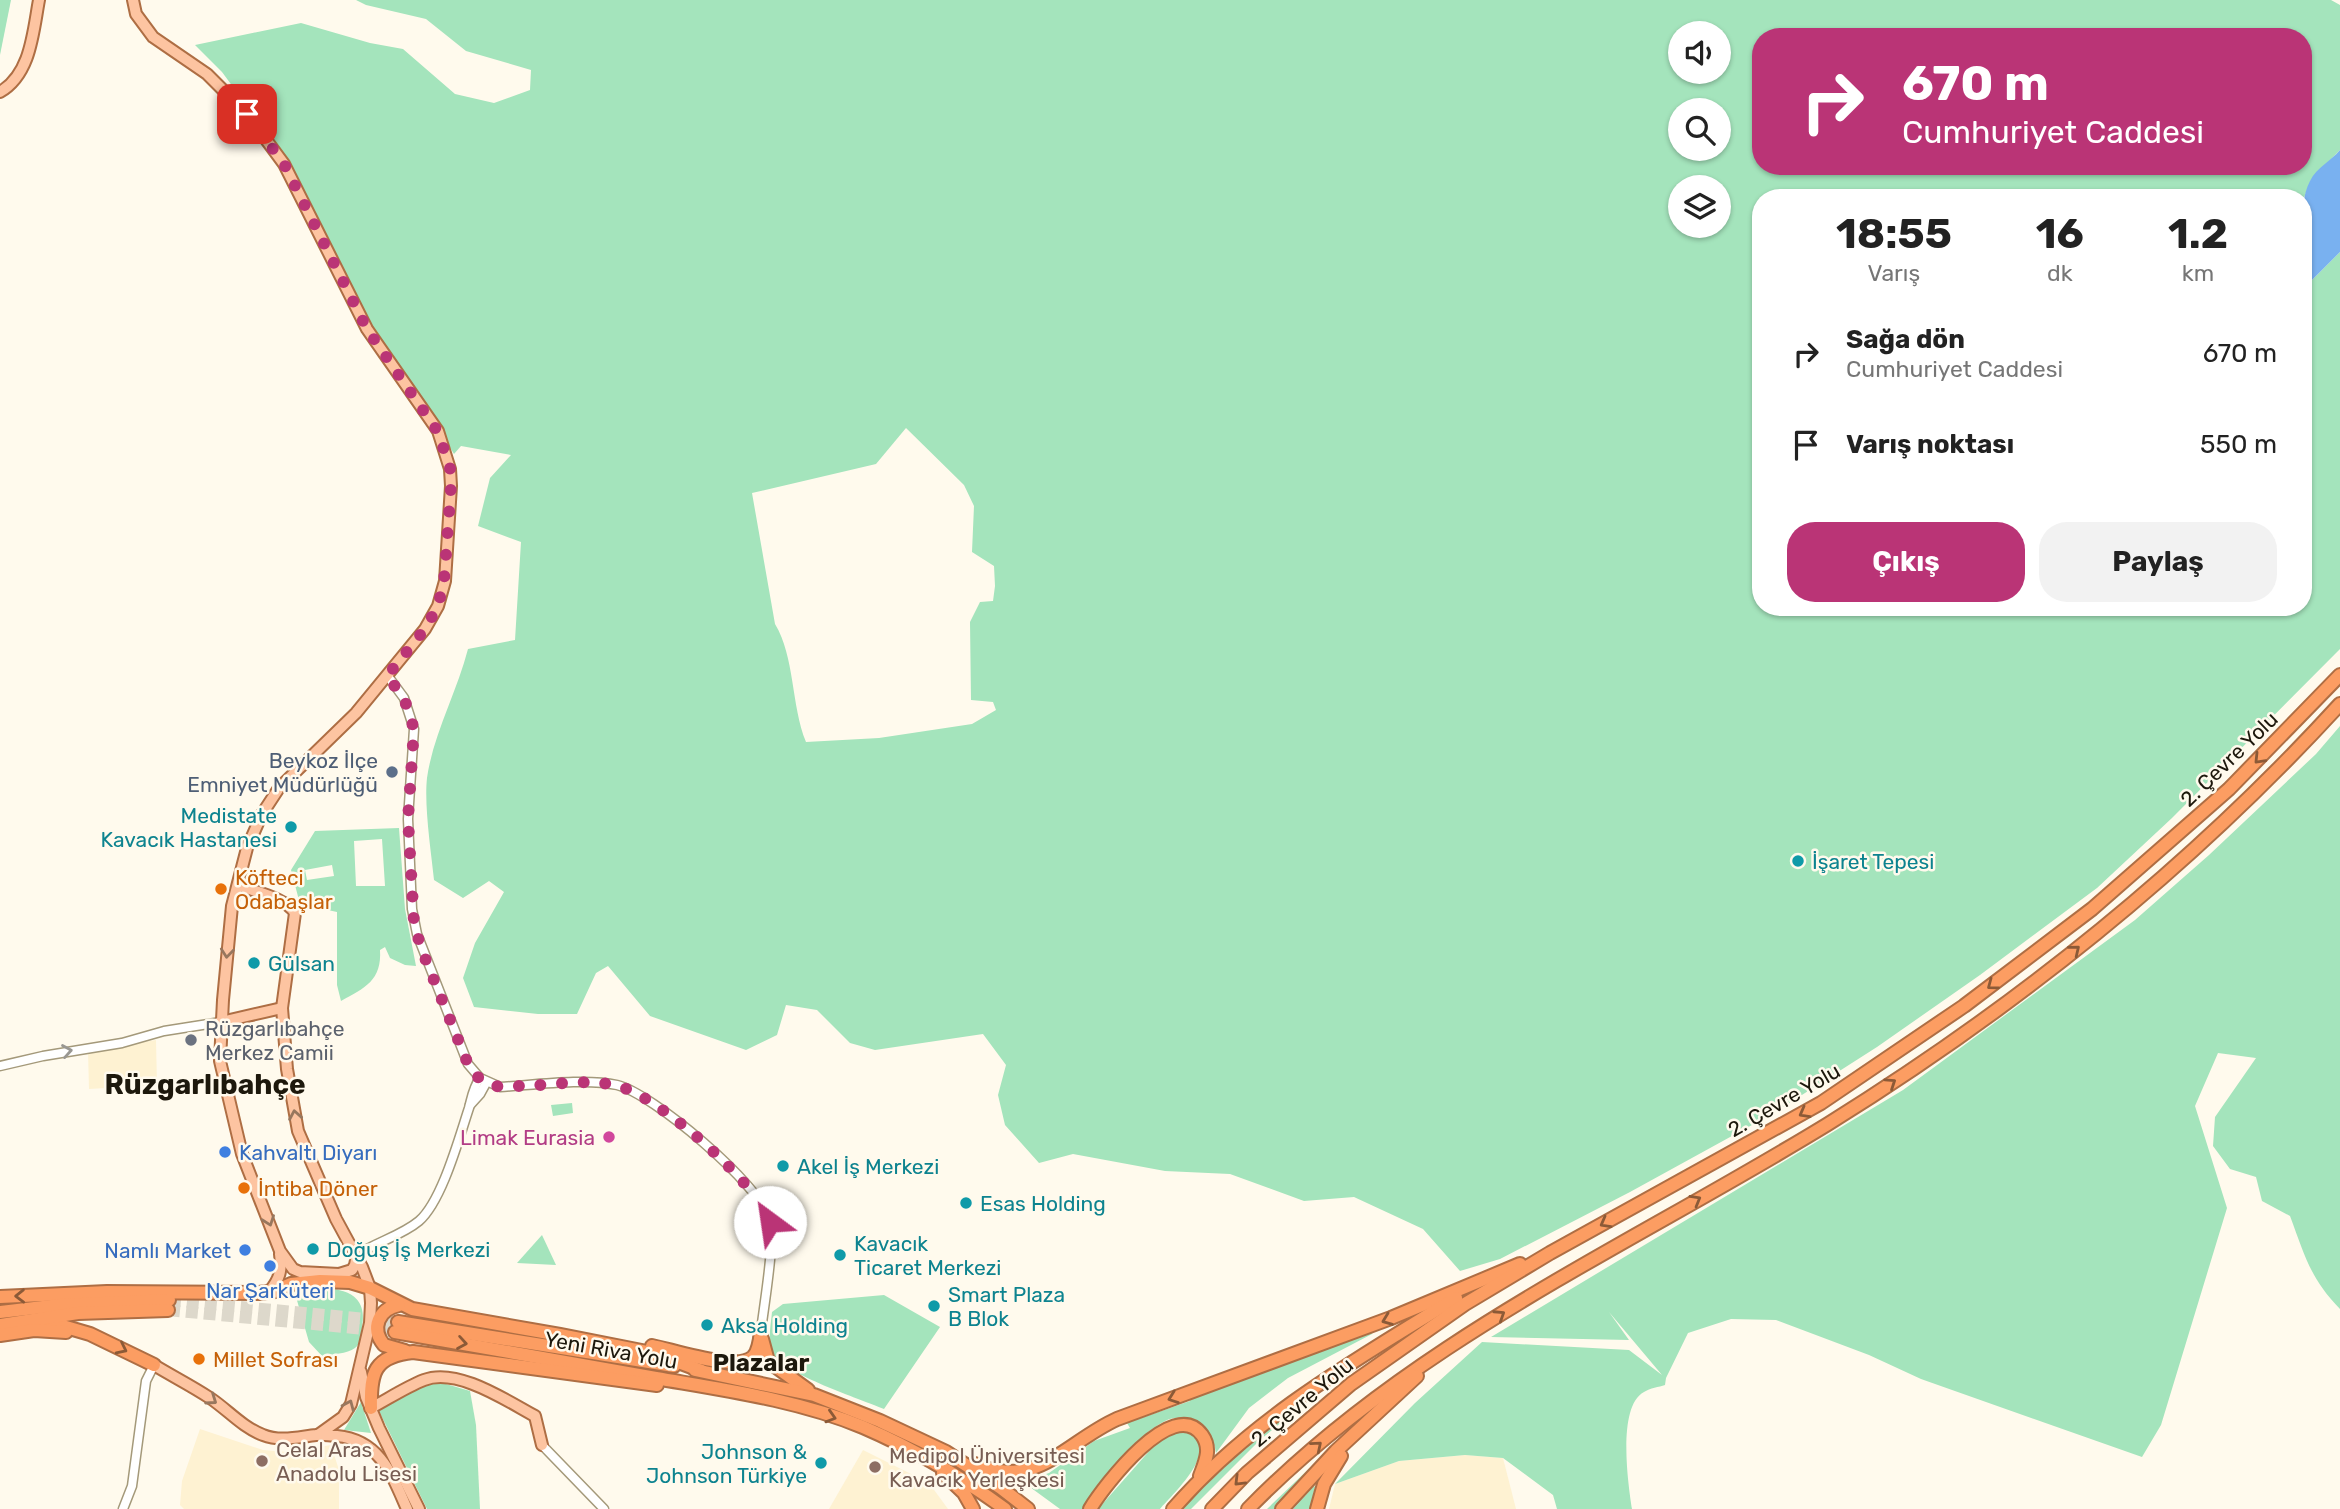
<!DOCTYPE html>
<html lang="tr">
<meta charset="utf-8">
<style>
body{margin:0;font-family:Rubik,sans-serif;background:#f2f2f2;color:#222;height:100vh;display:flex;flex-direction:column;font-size:26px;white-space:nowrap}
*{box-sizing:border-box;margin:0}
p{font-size:23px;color:#767676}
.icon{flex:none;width:38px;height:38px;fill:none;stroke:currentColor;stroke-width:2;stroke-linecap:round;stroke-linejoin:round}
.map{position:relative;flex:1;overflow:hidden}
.details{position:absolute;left:1752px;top:189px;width:560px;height:427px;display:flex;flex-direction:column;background:#fff;border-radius:28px;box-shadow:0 2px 5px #0004}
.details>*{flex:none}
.top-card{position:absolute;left:1752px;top:28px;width:560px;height:147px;border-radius:28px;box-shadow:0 2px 5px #0004;background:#ba3476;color:#fff;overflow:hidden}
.fabs{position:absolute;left:1668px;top:21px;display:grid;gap:14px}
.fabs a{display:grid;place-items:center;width:63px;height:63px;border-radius:50%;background:#fff;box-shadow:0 2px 5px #0004;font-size:35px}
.pin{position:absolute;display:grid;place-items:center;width:60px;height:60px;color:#fff;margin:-30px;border-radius:14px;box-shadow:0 4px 10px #0006}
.me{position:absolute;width:77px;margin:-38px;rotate:329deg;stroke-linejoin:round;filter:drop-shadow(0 0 5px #0008)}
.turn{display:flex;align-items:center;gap:24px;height:147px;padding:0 35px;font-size:32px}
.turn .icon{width:91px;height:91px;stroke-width:2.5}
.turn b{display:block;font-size:49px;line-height:60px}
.eta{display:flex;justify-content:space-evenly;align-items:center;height:119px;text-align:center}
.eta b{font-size:42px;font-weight:700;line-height:49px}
.cta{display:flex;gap:14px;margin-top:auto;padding:14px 35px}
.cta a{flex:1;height:80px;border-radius:28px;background:#ba3476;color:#fff;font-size:28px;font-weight:700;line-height:80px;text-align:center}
.cta a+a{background:#f2f2f2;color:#222}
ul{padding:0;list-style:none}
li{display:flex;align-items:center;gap:21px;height:91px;padding:0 35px}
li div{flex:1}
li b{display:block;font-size:26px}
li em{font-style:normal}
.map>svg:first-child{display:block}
.built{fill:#fef2d2}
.green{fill:#a4e4bc;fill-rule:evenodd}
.water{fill:#79b1f0}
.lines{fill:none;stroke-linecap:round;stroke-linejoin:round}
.stream{stroke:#79b1f0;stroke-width:2.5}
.highway-tunnel{stroke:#ddd8cb;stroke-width:12;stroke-dasharray:12 6;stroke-linecap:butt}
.minor-casing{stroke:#a4997a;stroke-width:11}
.major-casing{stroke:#ae6e44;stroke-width:14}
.highway-casing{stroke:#ae6e44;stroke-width:16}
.minor{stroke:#fff;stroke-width:8}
.major{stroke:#fdc4a1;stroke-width:10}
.highway{stroke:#fc9d62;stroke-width:12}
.oneway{stroke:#8c5a37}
.oneway2{stroke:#98775e}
.oneway3{stroke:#999792}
.route{stroke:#ba3476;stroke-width:12;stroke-dasharray:0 21.6}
.service-dot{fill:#5c6f8a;stroke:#fffaed;stroke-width:2.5}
.culture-dot{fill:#0f9aa8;stroke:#fffaed;stroke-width:2.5}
.food-dot{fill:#e8710a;stroke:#fffaed;stroke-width:2.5}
.worship-dot{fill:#6b7280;stroke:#fffaed;stroke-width:2.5}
.hotel-dot{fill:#d1479c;stroke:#fffaed;stroke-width:2.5}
.shop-dot{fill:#3f7fe0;stroke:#fffaed;stroke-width:2.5}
.education-dot{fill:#8d6e63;stroke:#fffaed;stroke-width:2.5}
.labels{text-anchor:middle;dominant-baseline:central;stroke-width:5;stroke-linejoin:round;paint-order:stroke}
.street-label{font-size:21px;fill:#1d180c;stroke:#fffaed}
.service-label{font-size:21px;fill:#4e5e75;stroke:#fffaed;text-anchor:end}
.culture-label{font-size:21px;fill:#0d838f;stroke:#fffaed;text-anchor:start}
.food-label{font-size:21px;fill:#c56008;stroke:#fffaed;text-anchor:start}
.worship-label{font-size:21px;fill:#5b616d;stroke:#fffaed;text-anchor:start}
.hotel-label{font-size:21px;fill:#b23c85;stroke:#fffaed;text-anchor:end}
.shop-label{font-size:21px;fill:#366cbe;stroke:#fffaed;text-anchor:start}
.education-label{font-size:21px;fill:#785e54;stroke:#fffaed;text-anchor:start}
.quarter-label{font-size:24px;font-weight:bold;fill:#1d180c;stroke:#fffaed}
.district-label{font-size:28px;font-weight:bold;fill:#1d180c;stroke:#fffaed}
</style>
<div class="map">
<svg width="2340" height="1509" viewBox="0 0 2340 1509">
<rect width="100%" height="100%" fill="#fffaed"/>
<g class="built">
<polygon points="156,1040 157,1085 89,1089 88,1051"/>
<polygon points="200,1429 263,1450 287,1452 331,1445 339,1470 339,1509 184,1509 180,1505 182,1481"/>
<polygon points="863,1450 929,1483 948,1509 829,1509"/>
<polygon points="1465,1455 1503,1458 1516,1509 1329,1509 1335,1484 1399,1461"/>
</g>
<g class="green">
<polygon points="0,0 11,0 0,55"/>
<path d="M356,0H2331L2340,5V150L2311,180L2303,200V198H1760V607H2303V289L2340,252V649L2172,818L2097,888L1980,975L1877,1047L1772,1114L1630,1192L1500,1259L1460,1271L1423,1229L1354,1197L1304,1201L1230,1174L1165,1171L1073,1154L1039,1163L1005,1125L998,1095L1006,1065L983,1034L875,1050L850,1043L817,1010L786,1005L777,1035L746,1050L650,1016L608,966L596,973L577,1014H538L474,1007L463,978L475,943L504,892L489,881L463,898L434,880C431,851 424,806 427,778C433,735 457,692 468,649L515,640L521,542L478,526L490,478L511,455L461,446L454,454L406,377L368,324L266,132L222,72L195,45L301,23L370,43L403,49L455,94L494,103L530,90L531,70L466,51L426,19L366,5ZM1680,33H1718V72H1680ZM1760,37H2303V166H1760ZM1680,110H1718V149H1680ZM1680,187H1718V226H1680ZM906,428L964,485L974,506L972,552L994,566L995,586L993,601L980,602L970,622L971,700L993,702L996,710L972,724L879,738L806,742C791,705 795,657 775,624L752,493L876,464Z"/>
<path d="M2340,726V1309C2310,1278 2305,1256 2290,1216L2262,1201L2256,1177L2230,1169L2213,1146L2215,1117L2256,1058L2218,1053L2195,1106L2227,1208L2161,1425L2142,1457L1921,1379L1869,1355L1776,1320L1731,1319L1688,1333L1666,1378L1665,1385C1659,1387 1650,1388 1644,1392C1617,1406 1628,1484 1632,1509H1557L1553,1495L1503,1458L1465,1455L1399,1461L1335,1484L1415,1403L1482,1342L1629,1350L1662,1375L1609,1312L1629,1340L1491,1337L1903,1090L2135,920L2209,855L2316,754Z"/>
<path d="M399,828L405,909L416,966L405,965L390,958L385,947L380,950C382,980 365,988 341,1001L337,985V912L300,904L291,870L315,831ZM382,839L385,886H356L354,841ZM332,865L334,876L307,880L305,870Z"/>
<polygon points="572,1103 573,1113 553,1116 551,1105"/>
<polygon points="542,1235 556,1265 517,1263"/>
<path d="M311,1288C339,1288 369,1290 362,1328C361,1334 361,1344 355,1348C347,1354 332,1354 322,1356L309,1342L294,1290Z"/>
<path d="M884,1295L940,1327L884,1409C860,1399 785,1374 773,1355C767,1344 771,1324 772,1312L783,1304Z"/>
<path d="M1370,1331L1373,1332L1372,1334L1288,1378L1249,1408L1216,1453C1214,1440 1209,1428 1196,1422C1187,1417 1174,1416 1165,1421C1135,1436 1101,1481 1082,1509H1060L1023,1482L1049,1473L1094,1441L1130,1428L1127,1423L1190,1401L1189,1397L1328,1348Z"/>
<polygon points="428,1384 446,1384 470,1391 476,1425 480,1509 427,1509 378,1409"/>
<polygon points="1321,1389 1260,1440 1191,1509 1181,1509 1253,1439"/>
<polygon points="361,1402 371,1433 344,1430"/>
<path d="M1182,1431C1228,1443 1174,1493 1160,1509H1098L1159,1440L1176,1432Z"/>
<polygon points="1322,1458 1277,1509 1267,1509 1319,1459"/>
<polygon points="1314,1486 1315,1487 1310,1509 1293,1509"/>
</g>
<path class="water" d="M2340,150V252L2303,289C2303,258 2296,208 2310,181C2317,167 2331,161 2340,150Z"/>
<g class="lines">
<g class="stream">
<polyline points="1313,1501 1321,1475"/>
<polyline points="1291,1509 1303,1496"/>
</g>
<g class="highway-tunnel">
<polyline points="169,1300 398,1322"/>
<polyline points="168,1310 395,1332"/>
</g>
<defs>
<g id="minor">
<path d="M387,675L404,698L414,729L408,819L412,909L417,934L468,1064L480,1078L500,1087C534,1085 585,1078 617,1085C652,1093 761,1185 770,1220C775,1243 764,1305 761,1331"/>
<polyline points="0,1066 43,1056 122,1043 164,1031 221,1022"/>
<polyline points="470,1105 480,1094 486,1083"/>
<path d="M357,1255C376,1242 401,1236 419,1221C442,1201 459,1138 469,1108C472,1097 473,1088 480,1078"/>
<polyline points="542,1445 604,1509"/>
<polyline points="123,1509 132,1486 146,1381 154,1365"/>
</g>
<g id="major">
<polyline points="133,0 136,14 153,37 207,74 247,114 284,164 367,329 438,431 450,469 451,486 445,581 438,606 425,629 356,713 279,788 262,814 247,848 232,906 223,1000 220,1061 242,1154 280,1251 293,1269 300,1272 339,1274 352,1270 355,1265 357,1255"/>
<path d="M0,92C31,74 33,32 39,0"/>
<path d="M238,885C255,892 286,898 295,913L282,1008L287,1069L298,1131L336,1219L362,1267L370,1288L371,1303L370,1323L351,1404L343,1417L318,1435"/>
<polyline points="221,1022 282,1008"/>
<path d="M269,1292C280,1279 282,1270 280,1254"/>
<path d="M154,1365C172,1376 192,1386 210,1398C228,1410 242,1427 263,1435C280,1442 298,1437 316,1435C323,1434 330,1436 337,1436C380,1440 392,1475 407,1509"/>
<polyline points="361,1372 366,1397 379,1428 419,1509"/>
<path d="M371,1408C388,1399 406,1387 424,1380C457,1367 507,1401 535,1416L542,1445"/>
</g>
<g id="highway">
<polyline points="0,1297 107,1292 259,1293 275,1291 291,1284 320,1281 350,1282 370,1288 412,1309 560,1335 657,1354 702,1371"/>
<path d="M399,1305C379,1309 370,1328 384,1345L405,1351"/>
<polyline points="0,1312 60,1305 169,1300"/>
<polyline points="42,1320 90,1334 154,1365"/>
<polyline points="398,1322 674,1366"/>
<polyline points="0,1325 78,1313 168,1310"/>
<path d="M395,1332C482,1347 569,1362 656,1378C725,1390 798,1400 863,1427C914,1449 960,1476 1005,1509"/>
<polyline points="0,1335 34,1330 66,1332"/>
<polyline points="762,1339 768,1361 808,1390"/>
<path d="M652,1346C673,1350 737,1372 753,1357C759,1351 760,1340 761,1331"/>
<polyline points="695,1370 814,1395 880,1421 946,1452 1001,1488 1028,1509"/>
<path d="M371,1408C370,1373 374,1356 413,1352L657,1385"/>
<path d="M975,1464C1036,1491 1066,1442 1117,1419L1391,1318L1520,1264"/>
<polyline points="943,1473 964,1493 973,1509"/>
<path d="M1090,1509C1104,1486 1173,1395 1202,1435C1212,1449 1205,1462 1200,1476"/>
<path d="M1173,1509C1251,1419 1355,1360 1456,1298"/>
<polyline points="1212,1509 1247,1473 1351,1384 1465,1304 1550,1253 1821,1103 1964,1006 2092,909 2229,789 2340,675"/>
<path d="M1248,1509C1412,1341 1631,1245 1828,1124C2016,1007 2191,867 2340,704"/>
<polyline points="1282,1509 1336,1451 1417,1376"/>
<polyline points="1317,1509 1324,1484 1341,1456"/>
</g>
</defs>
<use href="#minor" class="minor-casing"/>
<use href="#major" class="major-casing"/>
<use href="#highway" class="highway-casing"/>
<use href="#minor" class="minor"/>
<use href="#major" class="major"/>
<use href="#highway" class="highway"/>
</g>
<defs><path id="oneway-chevron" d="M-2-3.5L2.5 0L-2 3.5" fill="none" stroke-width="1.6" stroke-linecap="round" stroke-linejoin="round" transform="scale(1.75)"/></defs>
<g class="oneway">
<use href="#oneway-chevron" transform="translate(2259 759) rotate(134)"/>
<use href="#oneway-chevron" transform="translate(2075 950) rotate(-39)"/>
<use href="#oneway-chevron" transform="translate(1992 985) rotate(143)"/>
<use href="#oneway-chevron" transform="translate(1891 1083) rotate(-34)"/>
<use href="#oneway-chevron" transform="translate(1804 1113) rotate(151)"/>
<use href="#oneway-chevron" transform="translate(1696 1200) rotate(-30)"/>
<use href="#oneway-chevron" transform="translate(1605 1223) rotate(151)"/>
<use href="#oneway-chevron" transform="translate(20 1296) rotate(179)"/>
<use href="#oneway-chevron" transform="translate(1500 1315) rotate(-33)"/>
<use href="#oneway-chevron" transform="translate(1387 1320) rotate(159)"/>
<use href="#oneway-chevron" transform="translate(462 1343) rotate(10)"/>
<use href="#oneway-chevron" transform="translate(122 1349) rotate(26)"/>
<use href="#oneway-chevron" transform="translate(1173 1398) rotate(160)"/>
<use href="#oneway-chevron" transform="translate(831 1417) rotate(17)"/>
<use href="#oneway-chevron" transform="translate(1317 1446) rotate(-40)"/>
<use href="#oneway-chevron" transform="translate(1239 1481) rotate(135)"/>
</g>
<g class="oneway2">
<use href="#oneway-chevron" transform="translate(227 953) rotate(96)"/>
<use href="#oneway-chevron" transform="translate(295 1115) rotate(-100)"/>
<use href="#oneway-chevron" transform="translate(269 1221) rotate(70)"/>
<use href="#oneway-chevron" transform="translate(212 1400) rotate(35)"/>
<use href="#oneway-chevron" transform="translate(349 1405) rotate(-67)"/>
</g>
<use class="oneway3" href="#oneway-chevron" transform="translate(67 1051) rotate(-10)"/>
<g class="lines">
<path class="route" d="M247,114L284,164L367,329L438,432L450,468L451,486L444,581L438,606L425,629L387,676L404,698L414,729L408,819L414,923L421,948L468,1064C473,1073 481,1082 491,1085C501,1088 512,1086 523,1086C553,1085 589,1078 618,1086C658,1096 758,1184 770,1222"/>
</g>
<circle class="service-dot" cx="392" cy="772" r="7"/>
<g class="culture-dot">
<circle cx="291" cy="827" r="7"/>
<circle cx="1798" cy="861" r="7"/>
<circle cx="254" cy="963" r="7"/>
<circle cx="783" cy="1166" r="7"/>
<circle cx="966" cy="1203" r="7"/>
<circle cx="313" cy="1249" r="7"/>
<circle cx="840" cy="1255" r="7"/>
<circle cx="934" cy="1306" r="7"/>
<circle cx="707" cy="1325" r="7"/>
<circle cx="821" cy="1463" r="7"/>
</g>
<g class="food-dot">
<circle cx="221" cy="889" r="7"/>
<circle cx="244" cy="1188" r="7"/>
<circle cx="199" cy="1359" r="7"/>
</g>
<circle class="worship-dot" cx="191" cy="1040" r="7"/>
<circle class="hotel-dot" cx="609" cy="1137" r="7"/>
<g class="shop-dot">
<circle cx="225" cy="1152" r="7"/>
<circle cx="245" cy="1250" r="7"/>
<circle cx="270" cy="1266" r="7"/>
</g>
<g class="education-dot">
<circle cx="262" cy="1461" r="7"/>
<circle cx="875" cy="1467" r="7"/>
</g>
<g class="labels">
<g class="street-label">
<text transform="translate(2229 759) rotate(-44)">2. Çevre Yolu</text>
<text transform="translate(1784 1100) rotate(-30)">2. Çevre Yolu</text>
<text transform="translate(611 1350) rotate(10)">Yeni Riva Yolu</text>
<text transform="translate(1302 1402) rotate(-40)">2. Çevre Yolu</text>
</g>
<g class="service-label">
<text x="378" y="760">Beykoz İlçe<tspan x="378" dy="24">Emniyet Müdürlüğü</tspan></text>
</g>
<g class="culture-label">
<text x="277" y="815" text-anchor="end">Medistate<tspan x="277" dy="24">Kavacık Hastanesi</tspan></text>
<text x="1812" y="861">İşaret Tepesi</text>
<text x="268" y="963">Gülsan</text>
<text x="797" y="1166">Akel İş Merkezi</text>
<text x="980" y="1203">Esas Holding</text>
<text x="854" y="1243">Kavacık<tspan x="854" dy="24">Ticaret Merkezi</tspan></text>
<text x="327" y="1249">Doğuş İş Merkezi</text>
<text x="948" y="1294">Smart Plaza<tspan x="948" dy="24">B Blok</tspan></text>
<text x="721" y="1325">Aksa Holding</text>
<text x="807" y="1451" text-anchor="end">Johnson &amp;<tspan x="807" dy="24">Johnson Türkiye</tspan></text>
</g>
<g class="food-label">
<text x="235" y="877">Köfteci<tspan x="235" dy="24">Odabaşlar</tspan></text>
<text x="258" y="1188">İntiba Döner</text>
<text x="213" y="1359">Millet Sofrası</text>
</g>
<g class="worship-label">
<text x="205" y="1028">Rüzgarlıbahçe<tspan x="205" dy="24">Merkez Camii</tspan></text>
</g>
<g class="hotel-label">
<text x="595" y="1137">Limak Eurasia</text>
</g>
<g class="shop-label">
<text x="239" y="1152">Kahvaltı Diyarı</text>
<text x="231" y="1250" text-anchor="end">Namlı Market</text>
<text x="270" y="1290" text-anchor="middle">Nar Şarküteri</text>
</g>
<g class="education-label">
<text x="276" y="1449">Celal Aras<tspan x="276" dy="24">Anadolu Lisesi</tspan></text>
<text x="889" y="1455">Medipol Üniversitesi<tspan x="889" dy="24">Kavacık Yerleşkesi</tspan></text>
</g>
<g class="quarter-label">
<text x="761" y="1363">Plazalar</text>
</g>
<g class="district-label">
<text x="205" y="1084">Rüzgarlıbahçe</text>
</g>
</g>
</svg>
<div class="fabs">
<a><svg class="icon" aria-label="sound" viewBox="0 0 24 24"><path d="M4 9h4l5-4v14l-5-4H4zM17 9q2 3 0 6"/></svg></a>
<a><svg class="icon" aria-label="search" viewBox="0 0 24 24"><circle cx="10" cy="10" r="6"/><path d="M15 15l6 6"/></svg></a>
<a><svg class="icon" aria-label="layers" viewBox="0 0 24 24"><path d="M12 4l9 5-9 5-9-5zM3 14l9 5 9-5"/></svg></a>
</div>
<div class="pin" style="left:247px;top:114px;background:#d93025"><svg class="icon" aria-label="arrive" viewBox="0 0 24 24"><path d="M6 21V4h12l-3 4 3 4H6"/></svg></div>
<svg class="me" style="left:770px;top:1222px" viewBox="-20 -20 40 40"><circle r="19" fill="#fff"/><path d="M0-13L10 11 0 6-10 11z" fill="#ba3476"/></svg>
<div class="top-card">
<div class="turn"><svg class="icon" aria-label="right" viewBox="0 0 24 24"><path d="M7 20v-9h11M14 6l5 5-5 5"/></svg><div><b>670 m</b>Cumhuriyet Caddesi</div></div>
</div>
<section class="details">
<div class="eta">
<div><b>18:55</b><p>Varış</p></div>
<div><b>16</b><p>dk</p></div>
<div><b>1.2</b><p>km</p></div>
</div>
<ul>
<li><svg class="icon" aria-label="right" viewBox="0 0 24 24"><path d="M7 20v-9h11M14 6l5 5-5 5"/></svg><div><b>Sağa dön</b><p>Cumhuriyet Caddesi</p></div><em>670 m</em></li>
<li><svg class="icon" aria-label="arrive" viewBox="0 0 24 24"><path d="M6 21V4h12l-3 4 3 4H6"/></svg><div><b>Varış noktası</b></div><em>550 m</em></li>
</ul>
<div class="cta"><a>Çıkış</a><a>Paylaş</a></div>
</section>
</div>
